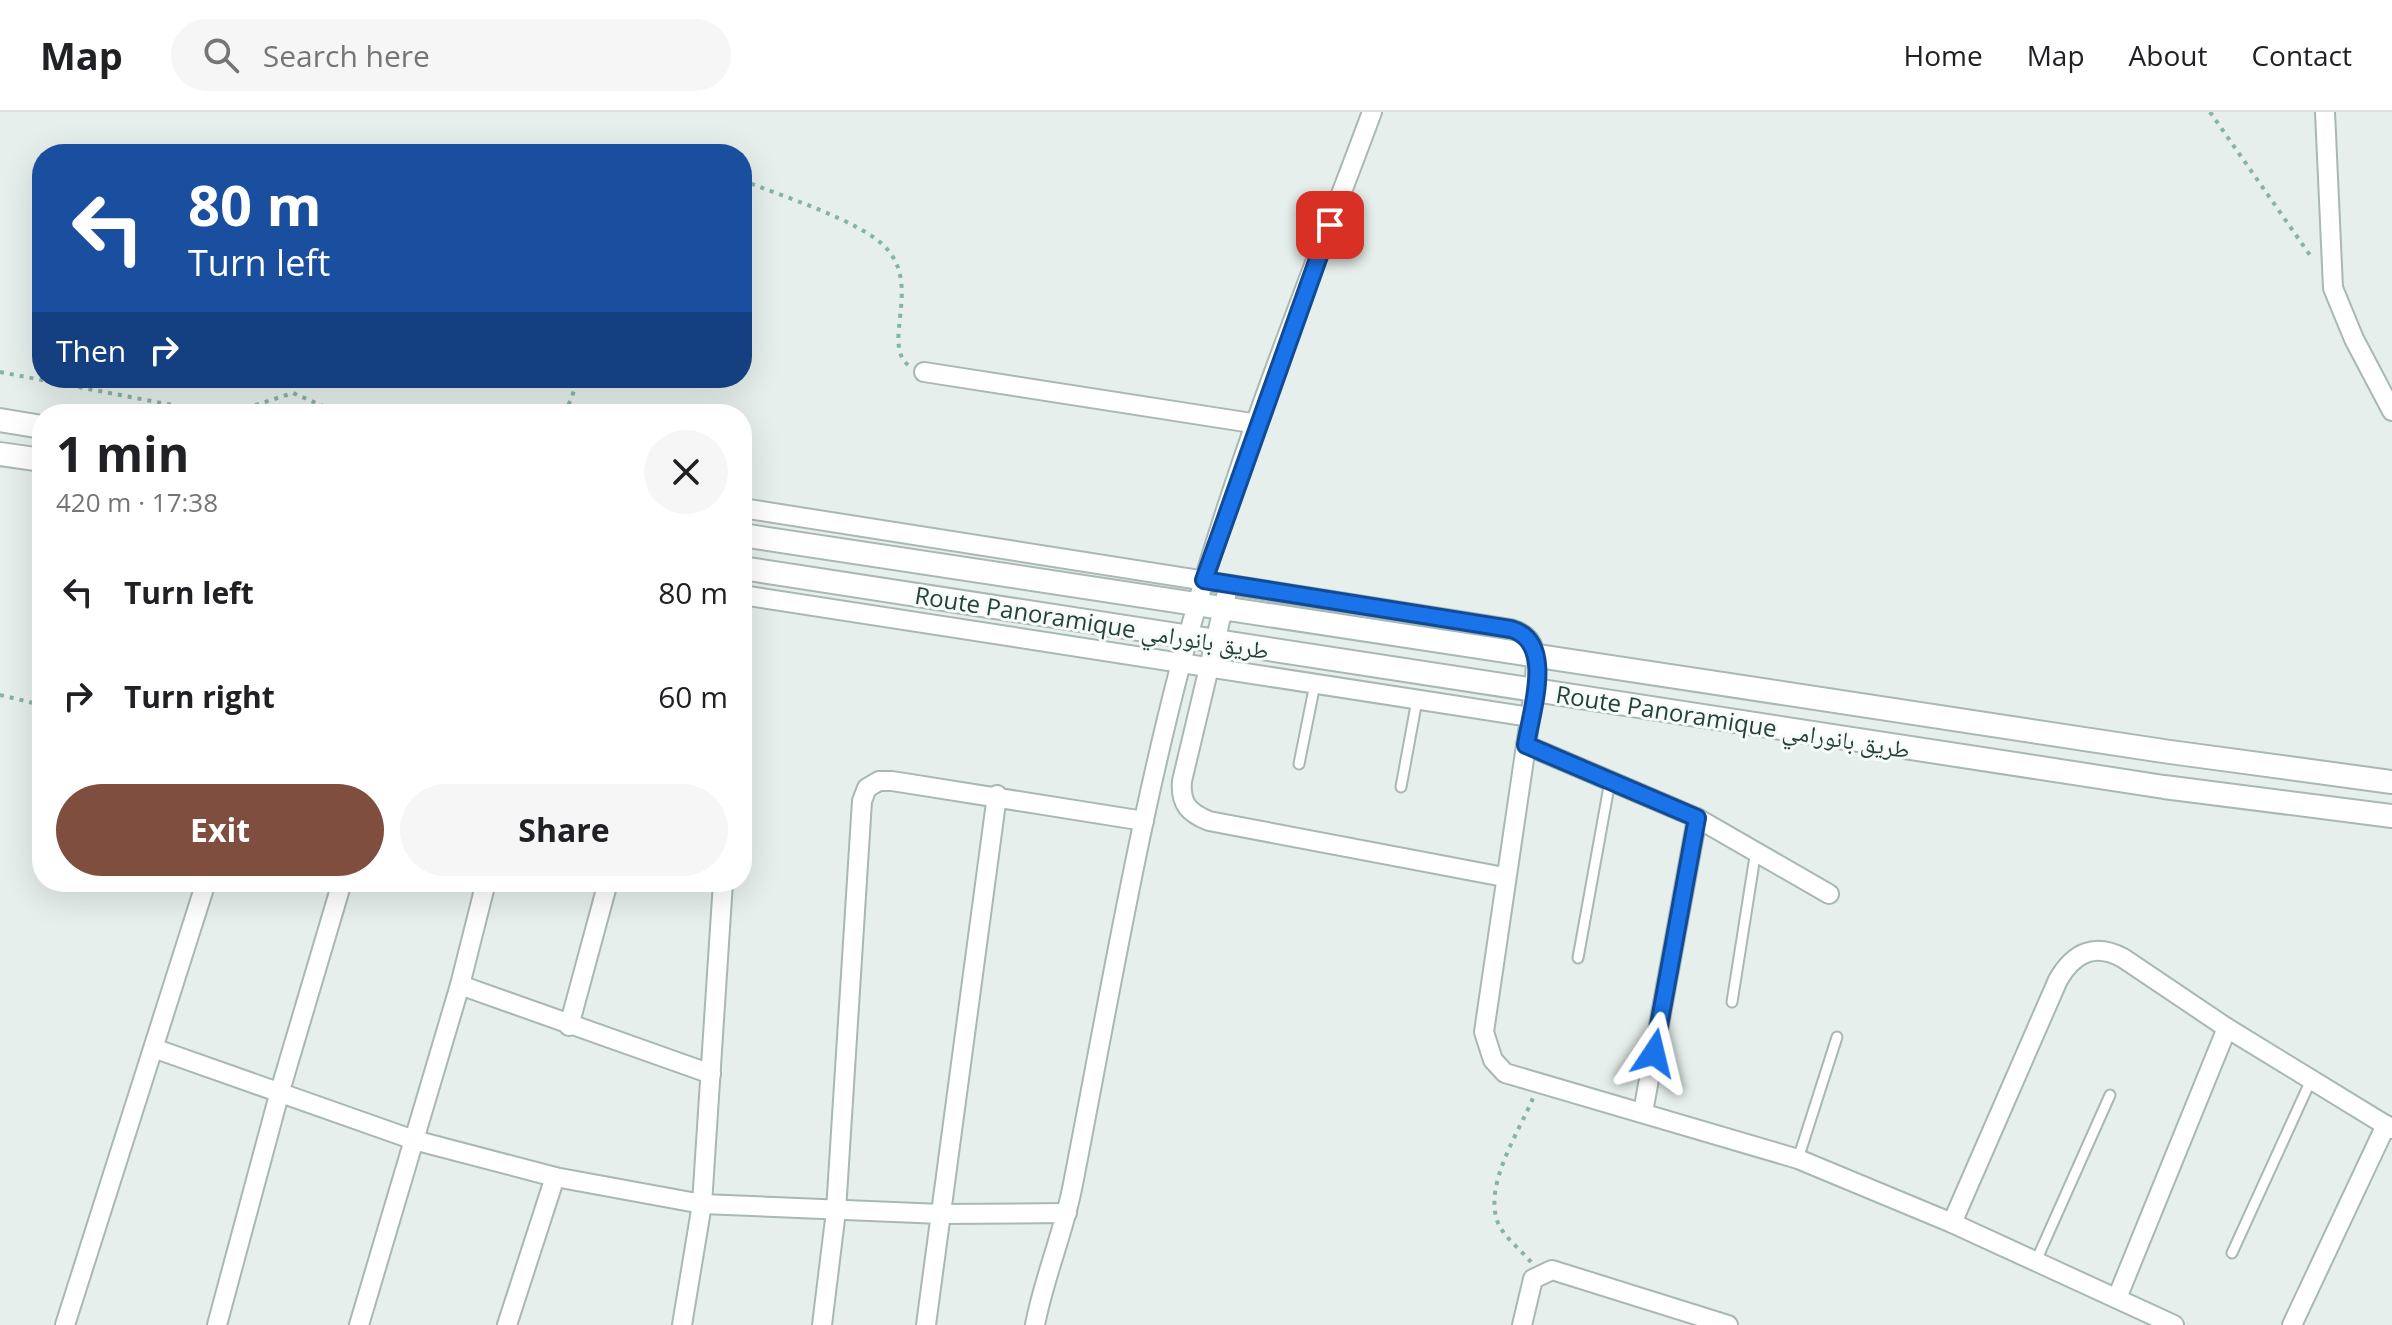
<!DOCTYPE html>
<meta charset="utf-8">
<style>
body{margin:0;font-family:"Open Sans","Noto Naskh Arabic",sans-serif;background:#f6f6f6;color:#202124;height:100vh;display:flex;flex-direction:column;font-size:30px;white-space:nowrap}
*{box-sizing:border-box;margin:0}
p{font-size:26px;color:#757577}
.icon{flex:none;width:44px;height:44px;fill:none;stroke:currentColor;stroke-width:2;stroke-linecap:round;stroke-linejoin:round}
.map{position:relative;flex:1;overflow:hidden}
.panel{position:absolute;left:32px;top:292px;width:720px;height:488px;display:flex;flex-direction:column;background:#fff;border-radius:32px;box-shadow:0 8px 32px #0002}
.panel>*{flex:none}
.top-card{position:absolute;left:32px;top:32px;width:720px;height:244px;border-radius:32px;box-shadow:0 8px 32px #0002;background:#1a4fa0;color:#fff;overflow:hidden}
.pin{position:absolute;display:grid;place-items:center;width:68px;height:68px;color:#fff;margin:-34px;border-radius:16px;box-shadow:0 4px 12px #0006}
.me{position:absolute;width:88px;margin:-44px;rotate:10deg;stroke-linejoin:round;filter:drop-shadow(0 0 6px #0008)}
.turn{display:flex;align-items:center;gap:28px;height:168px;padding:0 24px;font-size:36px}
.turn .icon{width:104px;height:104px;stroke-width:2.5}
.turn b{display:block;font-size:56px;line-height:68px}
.then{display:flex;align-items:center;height:76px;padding:0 24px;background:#0003;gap:16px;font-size:30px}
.round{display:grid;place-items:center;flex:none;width:84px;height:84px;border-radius:42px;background:#f6f6f6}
.head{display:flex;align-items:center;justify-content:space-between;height:136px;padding:0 24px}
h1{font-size:48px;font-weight:700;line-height:60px}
.button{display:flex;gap:16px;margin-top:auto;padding:16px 24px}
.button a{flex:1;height:92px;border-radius:48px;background:#7f4e3f;color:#fff;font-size:32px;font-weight:700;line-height:92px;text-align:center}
.button a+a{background:#f6f6f6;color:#202124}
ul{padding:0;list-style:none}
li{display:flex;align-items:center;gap:24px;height:104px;padding:0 24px}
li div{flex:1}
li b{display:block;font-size:30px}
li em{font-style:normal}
header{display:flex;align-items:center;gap:48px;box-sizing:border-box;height:112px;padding:0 40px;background:#fff;border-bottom:2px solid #e0e0e0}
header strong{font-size:38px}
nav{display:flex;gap:44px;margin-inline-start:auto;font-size:28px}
.search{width:560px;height:72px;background:#f6f6f6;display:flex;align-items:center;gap:20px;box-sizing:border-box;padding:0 28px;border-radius:44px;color:#757577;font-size:30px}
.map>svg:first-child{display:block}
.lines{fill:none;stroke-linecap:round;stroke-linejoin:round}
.service-casing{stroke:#a8b8b2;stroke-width:13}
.minor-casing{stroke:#a8b8b2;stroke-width:22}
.tertiary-casing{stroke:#a8b8b2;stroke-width:26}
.path{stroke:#86b3a5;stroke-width:4;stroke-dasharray:4 6;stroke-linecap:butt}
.service{stroke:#fff;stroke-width:9}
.minor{stroke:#fff;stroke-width:18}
.tertiary{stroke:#fff;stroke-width:22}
.route-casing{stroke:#114b97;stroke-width:20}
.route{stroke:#1a73e8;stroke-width:14}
.labels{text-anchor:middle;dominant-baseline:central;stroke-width:6;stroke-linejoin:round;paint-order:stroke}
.street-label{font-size:24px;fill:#24423a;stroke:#f7fbf9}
</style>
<header>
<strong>Map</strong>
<div class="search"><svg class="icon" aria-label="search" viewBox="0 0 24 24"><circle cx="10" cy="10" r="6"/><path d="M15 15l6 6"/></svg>Search here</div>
<nav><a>Home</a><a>Map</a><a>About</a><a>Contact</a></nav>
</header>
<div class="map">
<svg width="2392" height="1213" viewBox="0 0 2392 1213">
<rect width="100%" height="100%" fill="#e6efeb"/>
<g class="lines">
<defs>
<g id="service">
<polyline points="1299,652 1315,572"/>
<polyline points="1401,675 1417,588"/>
<polyline points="1578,846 1610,669"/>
<polyline points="1732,890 1756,738"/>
<polyline points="1798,1047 1837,925"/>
<polyline points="2232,1141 2311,968"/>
<polyline points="2036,1149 2110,983"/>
</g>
<g id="minor">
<polyline points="2325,0 2333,176 2354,227 2392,299"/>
<polyline points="924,260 1258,312"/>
<path d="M742,396L1511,517C1542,526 1536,553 1534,579L1484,920L1493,948L1505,961L1798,1047L1952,1111L2174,1213"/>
<polyline points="742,483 1530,605"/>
<path d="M1226,484L1182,669C1180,692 1189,701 1209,709L1504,765"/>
<polyline points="1526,633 1697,706 1829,782"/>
<polyline points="460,873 711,962"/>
<polyline points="569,914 608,770"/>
<polyline points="156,937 414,1028 555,1065 702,1092 941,1102 1067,1101"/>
<polyline points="1643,1000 1697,706"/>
<path d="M1952,1111L2058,868C2074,840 2095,831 2123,846L2227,916L2392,1017"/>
<polyline points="2117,1186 2227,916"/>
<polyline points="65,1213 206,770"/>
<polyline points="217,1213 280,979 342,770"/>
<polyline points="359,1213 460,873 486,770"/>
<polyline points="507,1213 555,1065"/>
<polyline points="682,1213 702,1092 723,770"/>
<polyline points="822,1213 836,1099 862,689 867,676 879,669 892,669 1144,709"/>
<polyline points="926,1213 997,683"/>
<path d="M1035,1213C1044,1165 1064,1120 1073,1072C1112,872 1145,668 1203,472C1250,312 1314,156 1372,0"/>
<polyline points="1522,1213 1533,1167 1552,1158 1728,1213"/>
<polyline points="2292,1213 2386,1013"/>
</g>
<g id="tertiary">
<polyline points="0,308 42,315"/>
<polyline points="0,342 42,348"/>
<polyline points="742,423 2170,640 2392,670"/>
<polyline points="742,456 2164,675 2392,704"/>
</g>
</defs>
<use href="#service" class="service-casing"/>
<use href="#minor" class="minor-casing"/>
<use href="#tertiary" class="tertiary-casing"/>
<g class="path">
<polyline points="2210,0 2312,146"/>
<path d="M742,68C778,83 863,109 887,137C921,175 882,231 908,253"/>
<polyline points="0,260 214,301 243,297 293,281 341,302"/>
<polyline points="565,302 579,266"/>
<polyline points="0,583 42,593"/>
<path d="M1531,1150C1521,1138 1504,1125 1498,1111C1483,1073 1519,1020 1533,986"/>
</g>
<use href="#service" class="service"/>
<use href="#minor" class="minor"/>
<use href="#tertiary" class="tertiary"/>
</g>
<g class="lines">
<defs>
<path id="route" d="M1330,113L1204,468L1511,517C1556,530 1531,599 1526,633L1697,706L1654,941"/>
</defs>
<use href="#route" class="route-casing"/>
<use href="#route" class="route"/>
</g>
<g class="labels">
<g class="street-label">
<text transform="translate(1092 510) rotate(9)">Route Panoramique طريق بانورامي</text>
<text transform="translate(1733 609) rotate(9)">Route Panoramique طريق بانورامي</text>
</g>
</g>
</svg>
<div class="pin" style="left:1330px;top:113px;background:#d93025"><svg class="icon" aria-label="arrive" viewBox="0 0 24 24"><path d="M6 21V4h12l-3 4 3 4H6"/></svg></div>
<svg class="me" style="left:1654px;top:941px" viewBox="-20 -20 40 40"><path d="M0-17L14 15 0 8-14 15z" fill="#1a73e8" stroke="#fff" stroke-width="4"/></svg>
<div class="top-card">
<div class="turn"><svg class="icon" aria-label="left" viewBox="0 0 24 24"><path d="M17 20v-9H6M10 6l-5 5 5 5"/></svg><div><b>80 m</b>Turn left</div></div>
<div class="then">Then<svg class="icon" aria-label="right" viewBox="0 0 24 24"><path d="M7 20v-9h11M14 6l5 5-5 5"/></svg></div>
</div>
<section class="panel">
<div class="head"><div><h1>1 min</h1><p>420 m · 17:38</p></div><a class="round"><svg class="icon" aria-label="close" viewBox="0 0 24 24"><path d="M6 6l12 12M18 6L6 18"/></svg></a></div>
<ul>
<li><svg class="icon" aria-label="left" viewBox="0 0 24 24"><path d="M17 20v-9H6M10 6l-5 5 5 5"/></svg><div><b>Turn left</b></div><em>80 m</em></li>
<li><svg class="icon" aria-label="right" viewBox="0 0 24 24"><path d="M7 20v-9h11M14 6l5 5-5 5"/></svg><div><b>Turn right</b></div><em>60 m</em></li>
</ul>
<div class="button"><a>Exit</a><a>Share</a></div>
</section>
</div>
